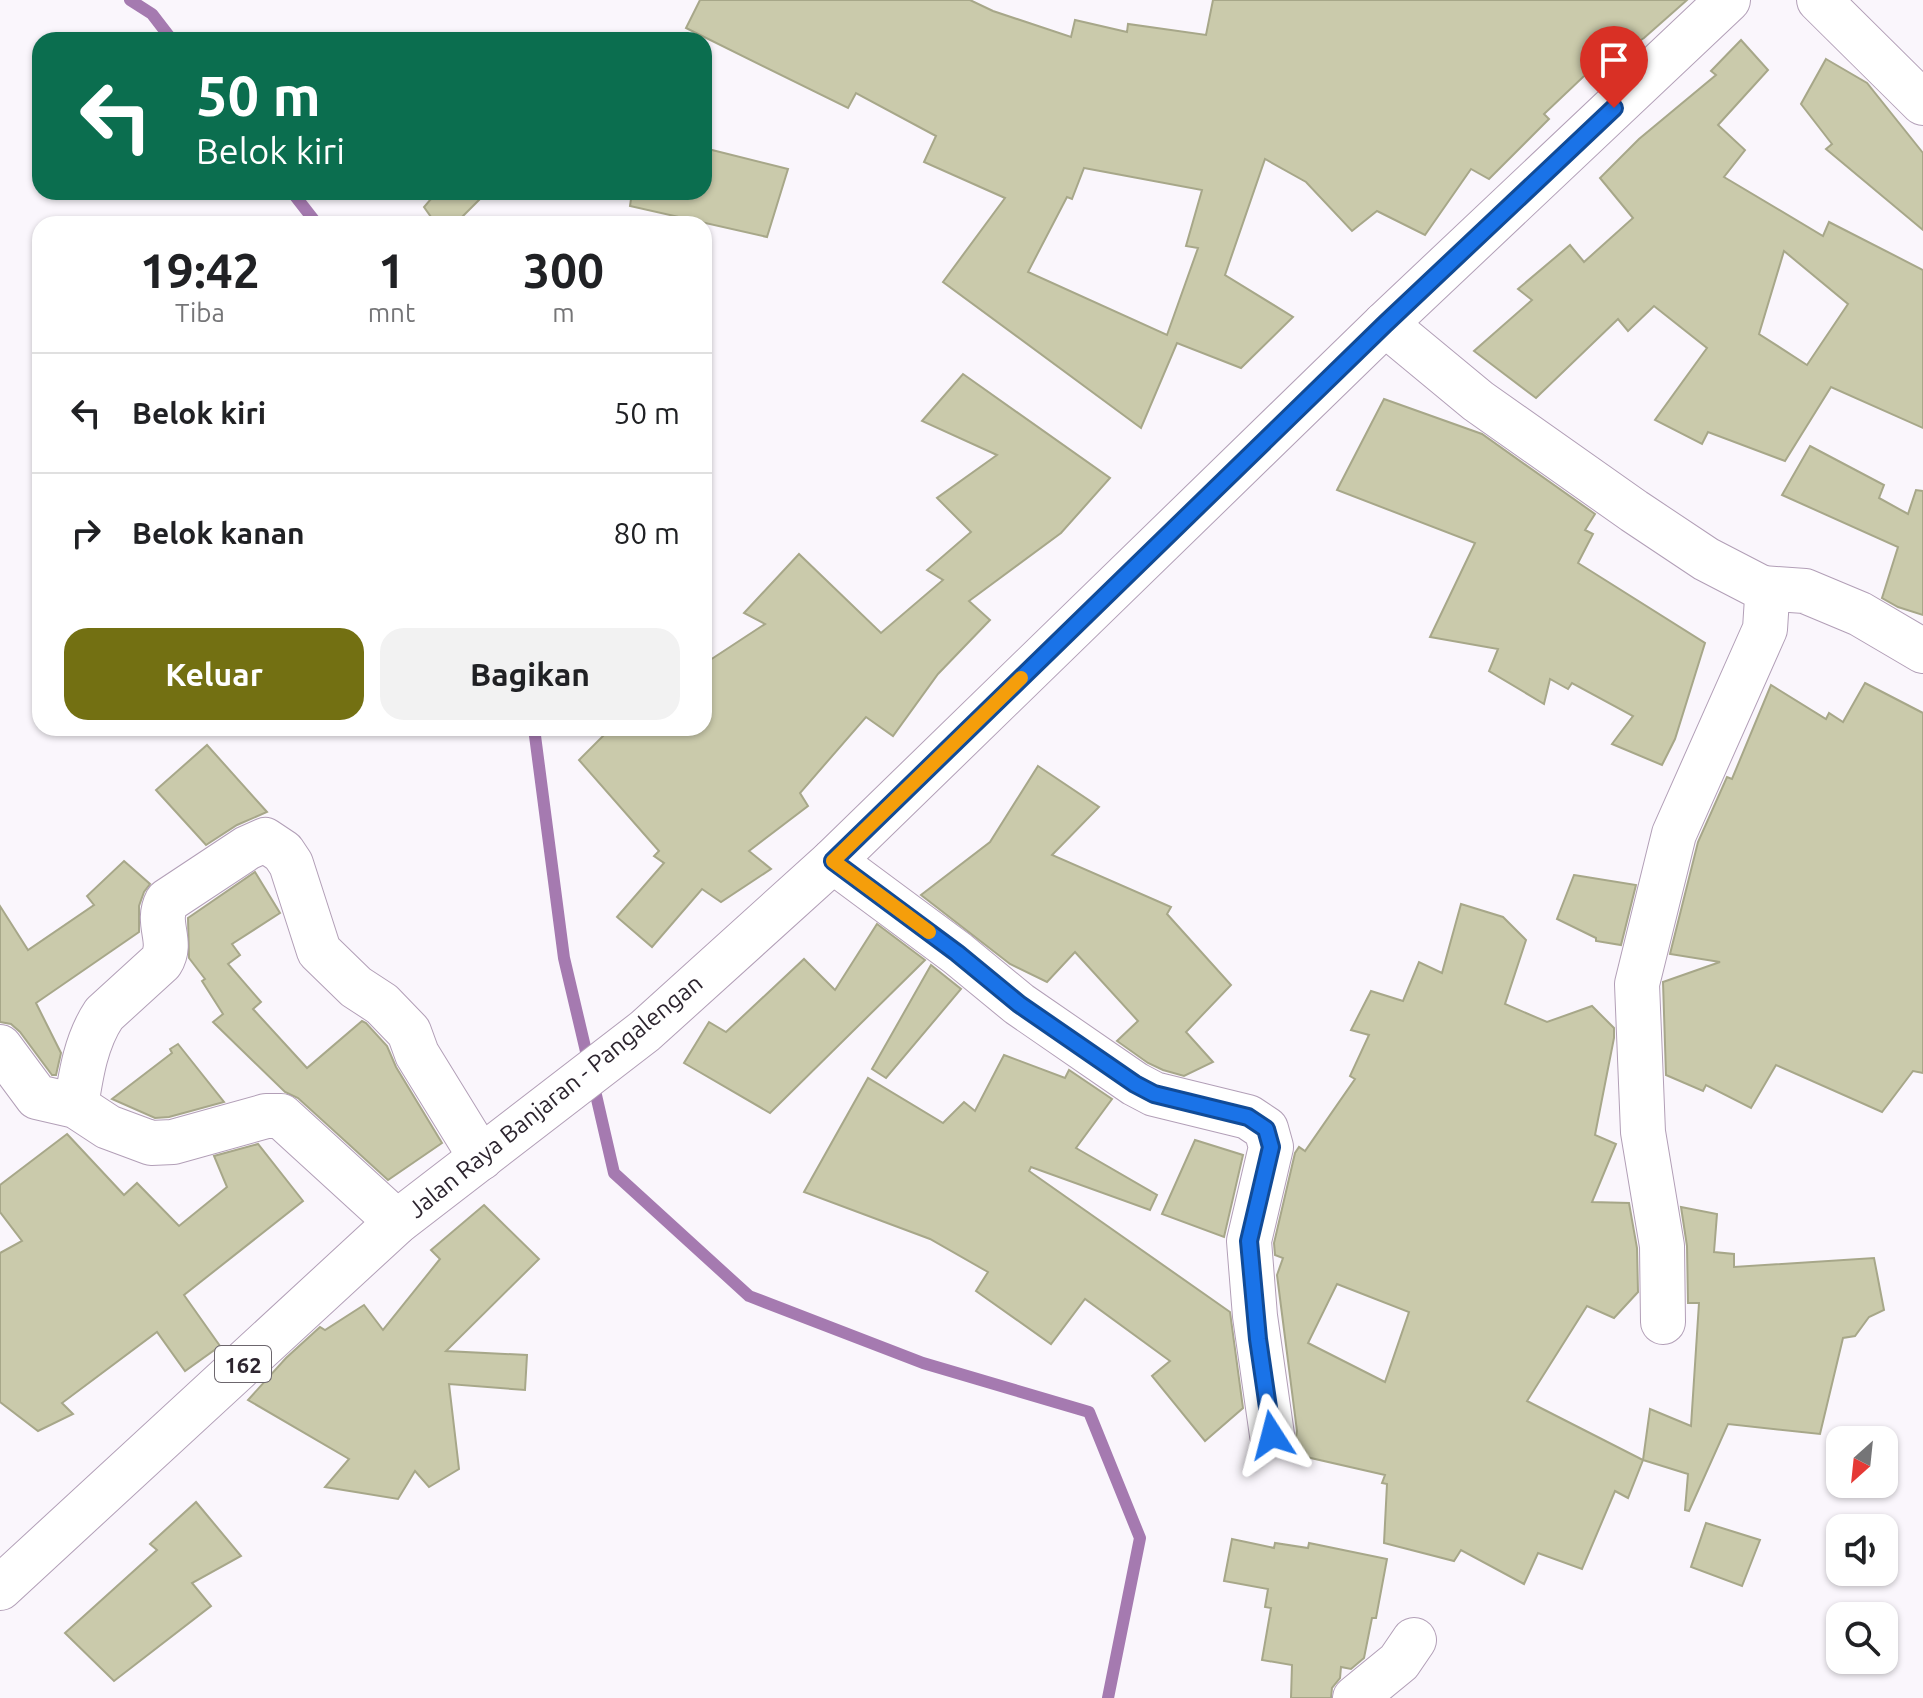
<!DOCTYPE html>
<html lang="id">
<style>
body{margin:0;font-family:Ubuntu,sans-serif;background:#f2f2f2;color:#202124;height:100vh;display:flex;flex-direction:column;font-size:30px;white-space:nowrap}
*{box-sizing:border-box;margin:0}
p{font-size:26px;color:#757577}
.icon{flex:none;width:44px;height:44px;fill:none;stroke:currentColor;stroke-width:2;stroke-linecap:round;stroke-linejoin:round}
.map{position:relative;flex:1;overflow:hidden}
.panel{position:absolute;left:32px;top:216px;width:680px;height:520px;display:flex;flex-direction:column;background:#fff;border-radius:24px;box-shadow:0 2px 6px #0004}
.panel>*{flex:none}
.banner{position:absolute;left:32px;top:32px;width:680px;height:168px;border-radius:24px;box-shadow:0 2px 6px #0004;background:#0b6e4f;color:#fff;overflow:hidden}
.needle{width:52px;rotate:207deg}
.controls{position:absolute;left:1826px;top:1426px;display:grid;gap:16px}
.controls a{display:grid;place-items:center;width:72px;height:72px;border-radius:16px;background:#fff;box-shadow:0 2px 6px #0004;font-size:40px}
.pin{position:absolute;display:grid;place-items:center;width:68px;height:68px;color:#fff;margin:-82px -34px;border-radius:50% 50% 50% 0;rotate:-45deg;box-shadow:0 0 8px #0007}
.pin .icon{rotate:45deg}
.me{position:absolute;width:88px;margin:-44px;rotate:351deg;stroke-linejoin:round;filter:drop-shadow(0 0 6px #0008)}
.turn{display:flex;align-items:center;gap:28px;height:168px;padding:0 32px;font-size:36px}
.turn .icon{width:104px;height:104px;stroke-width:2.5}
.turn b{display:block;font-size:56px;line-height:68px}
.eta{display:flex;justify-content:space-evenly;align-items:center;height:136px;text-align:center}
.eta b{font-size:48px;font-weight:600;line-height:56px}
.button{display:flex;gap:16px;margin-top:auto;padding:16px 32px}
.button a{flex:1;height:92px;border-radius:24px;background:#737012;color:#fff;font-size:32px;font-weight:600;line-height:92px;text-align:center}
.button a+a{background:#f2f2f2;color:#202124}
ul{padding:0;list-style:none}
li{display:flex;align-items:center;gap:24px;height:120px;padding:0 32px;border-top:2px solid #e0e0e0}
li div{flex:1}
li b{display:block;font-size:30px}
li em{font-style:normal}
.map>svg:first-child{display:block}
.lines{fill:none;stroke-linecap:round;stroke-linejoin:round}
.stream{stroke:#a57ab0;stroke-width:12}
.building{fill:#cacaab;stroke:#a7a789;stroke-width:2;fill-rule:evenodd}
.minor-casing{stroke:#b29fb7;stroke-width:46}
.major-casing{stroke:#b29fb7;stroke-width:46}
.minor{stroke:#fff;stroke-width:44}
.major{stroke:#fff;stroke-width:44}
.route-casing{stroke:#114b97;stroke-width:20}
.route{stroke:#1a73e8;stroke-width:14}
.slow{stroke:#f59e0b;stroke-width:14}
.labels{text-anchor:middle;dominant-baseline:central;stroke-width:6;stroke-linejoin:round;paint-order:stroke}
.shield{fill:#fff;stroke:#6c666d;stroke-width:2}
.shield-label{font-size:22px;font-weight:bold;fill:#2d252f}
.street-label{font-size:24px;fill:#2d252f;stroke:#fff}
</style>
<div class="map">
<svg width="1923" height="1698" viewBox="0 0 1923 1698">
<rect width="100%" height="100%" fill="#faf6fc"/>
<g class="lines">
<g class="stream">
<polyline points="130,0 152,14 172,40"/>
<polyline points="292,192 317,224"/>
<polyline points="534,728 564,958 589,1064"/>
<polyline points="593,1082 614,1173 749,1296 923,1363 1089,1412 1140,1538 1108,1698"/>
</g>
</g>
<g class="building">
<path d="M700,0H970L993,11L1071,37L1075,20L1127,32L1128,24L1206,35L1213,0H1687L1644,38L1583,77L1544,114L1549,119L1489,179L1471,169L1425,235L1377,211L1352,231L1306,182L1265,159L1225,275L1293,317L1241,368L1177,343L1141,428L943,282L1005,198L924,162L936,136L856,93L848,108L686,28ZM1084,168L1202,190L1186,246L1198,248L1167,335L1028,272L1067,197L1072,199Z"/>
<path d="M1741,40L1768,70L1718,125L1745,150L1724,177L1823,236L1829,222L1923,270V428L1831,387L1785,461L1708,432L1702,444L1655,420L1707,348L1654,306L1628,331L1618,319L1536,398L1474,351L1532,300L1518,289L1570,245L1584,262L1633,218L1600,178L1639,139L1716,75L1711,71ZM1784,251L1848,304L1807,365L1759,334Z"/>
<polygon points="1826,59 1867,83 1923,153 1923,230 1826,149 1832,144 1801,104"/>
<polygon points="704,148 788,169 767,237 630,206 632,192 704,192"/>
<polygon points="437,192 487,192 455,224 436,224 424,207"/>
<polygon points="963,374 1110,478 1061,533 969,601 990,620 938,674 893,736 866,717 800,793 808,806 749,851 771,869 721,902 702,889 652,947 617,917 664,863 654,856 659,851 579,760 611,728 704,728 704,664 765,624 744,613 799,554 881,633 943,580 927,570 971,532 937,498 997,455 922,421"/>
<polygon points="1384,399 1482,434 1595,514 1585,530 1593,534 1578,563 1705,643 1675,739 1662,765 1612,744 1633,716 1572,683 1568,689 1550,679 1544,704 1489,671 1498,649 1430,637 1475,543 1337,490"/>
<polygon points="1810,446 1884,485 1879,498 1908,514 1916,490 1923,491 1923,615 1898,607 1882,598 1898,547 1782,495"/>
<polygon points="1865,683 1923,713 1923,1073 1913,1071 1882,1112 1776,1065 1751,1108 1706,1085 1703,1091 1666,1075 1663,982 1720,962 1670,954 1698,842 1727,777 1732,779 1771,685 1826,719 1829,713 1843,722"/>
<polygon points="207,745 267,812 237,825 206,845 156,790"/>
<polygon points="1038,766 1099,807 1052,855 1171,907 1167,914 1231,985 1186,1032 1213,1062 1184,1076 1163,1070 1148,1063 1117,1041 1138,1021 1075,952 1047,982 1010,964 921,895 990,842"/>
<polygon points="124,861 150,884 144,892 139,906 139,932 36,1003 61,1053 56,1075 52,1075 20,1032 11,1024 0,1022 0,906 28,950 94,905 87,896"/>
<polygon points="255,872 280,913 232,944 240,955 228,964 261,1002 253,1009 307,1068 362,1021 366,1023 387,1046 396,1067 442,1143 388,1180 298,1098 285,1092 213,1022 223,1014 202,981 205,979 189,958 188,918"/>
<polygon points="1574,875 1636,885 1621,945 1596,941 1596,938 1557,919"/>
<path d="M1461,904L1503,917L1526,940L1505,1004L1547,1022L1592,1006L1614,1028V1038L1595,1135L1616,1144L1592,1202L1629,1203L1637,1248L1638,1292L1614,1318L1587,1306L1527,1401L1643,1460L1628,1498L1615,1491L1582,1569L1538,1553L1524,1584L1461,1550L1454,1561L1384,1543L1387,1484L1382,1483L1385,1475L1289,1453L1295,1444L1297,1431L1277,1275L1283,1258L1275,1255L1274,1243L1295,1153L1299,1147L1305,1151L1355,1079L1350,1076L1369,1035L1351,1030L1371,991L1403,1001L1419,962L1442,973ZM1337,1284L1409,1312L1385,1382L1308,1343Z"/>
<polygon points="877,924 925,960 770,1113 684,1063 709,1022 726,1032 804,959 835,990"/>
<polygon points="931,965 961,989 886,1078 872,1069"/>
<polygon points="178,1044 224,1102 169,1117 155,1118 112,1099 172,1053 170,1049"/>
<polygon points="1004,1055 1065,1078 1069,1070 1112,1099 1076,1148 1157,1195 1150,1210 1031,1167 1029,1171 1230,1312 1243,1408 1205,1441 1152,1376 1170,1361 1085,1299 1051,1344 976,1291 988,1272 930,1239 804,1192 868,1078 943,1123 964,1102 975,1111"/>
<polygon points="67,1134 124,1195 137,1183 179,1226 227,1187 214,1156 258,1144 303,1201 184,1295 220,1346 185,1371 157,1332 62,1403 73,1414 38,1431 0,1402 0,1253 22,1241 0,1212 0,1185"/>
<polygon points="1195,1140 1243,1155 1224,1237 1162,1214"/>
<polygon points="484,1205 539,1259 446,1351 527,1355 525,1390 449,1384 459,1469 429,1487 415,1471 398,1499 325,1487 349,1459 248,1400 286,1358 320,1327 325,1330 364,1305 383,1330 440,1259 431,1250"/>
<polygon points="1681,1207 1717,1214 1714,1252 1734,1254 1734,1267 1874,1258 1884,1310 1869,1317 1855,1336 1843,1338 1820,1434 1728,1424 1689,1511 1685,1510 1688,1474 1643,1460 1650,1409 1691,1426 1699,1303 1688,1303 1687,1246"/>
<polygon points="196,1502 241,1556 192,1583 211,1606 114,1681 65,1633 157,1550 150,1544"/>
<polygon points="1706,1523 1760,1540 1742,1586 1691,1567"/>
<polygon points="1232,1539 1274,1548 1275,1543 1308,1548 1309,1543 1387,1559 1376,1618 1372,1618 1364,1658 1351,1669 1341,1667 1340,1678 1332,1688 1331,1698 1291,1698 1292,1665 1262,1660 1271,1608 1265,1607 1268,1589 1224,1581"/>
</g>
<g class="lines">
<defs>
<g id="minor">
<polyline points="1819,0 1923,103"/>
<polyline points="1385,324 1478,401 1634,511 1706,559 1762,588 1767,598 1765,629 1674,834 1637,984 1643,1132 1662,1246 1663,1322"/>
<polyline points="1762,588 1805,591 1860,614 1923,651"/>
<polyline points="833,861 957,953 1019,1004 1135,1084 1154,1094 1248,1117 1266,1129 1271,1147 1249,1241 1255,1316 1272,1435"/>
<polyline points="0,1047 37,1097 76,1106 108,1127 151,1143 173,1142 266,1116 281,1116 397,1222"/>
<path d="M76,1106C81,1074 86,1041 104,1014L161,962C174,941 155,924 167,901L247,848L265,840L283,852L291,864L319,951L356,987L382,1004L409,1032L417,1054L481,1158"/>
<polyline points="1355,1698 1399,1662 1414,1640"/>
</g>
<polyline id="major" points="0,1588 397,1222 645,1031 833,861 1385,324 1728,0"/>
</defs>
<use href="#minor" class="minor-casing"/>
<use href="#major" class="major-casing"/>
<use href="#minor" class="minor"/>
<use href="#major" class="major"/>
</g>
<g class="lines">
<defs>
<polyline id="route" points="1272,1435 1258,1339 1249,1241 1271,1147 1266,1129 1248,1117 1154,1094 1135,1084 1019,1004 957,953 833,861 1385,324 1614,108"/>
</defs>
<use href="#route" class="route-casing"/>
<use href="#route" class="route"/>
<polyline class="slow" points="929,932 833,861 1021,678"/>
</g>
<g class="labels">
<rect class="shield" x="215" y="1346" width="56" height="36" rx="6"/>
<g class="shield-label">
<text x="243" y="1364">162</text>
</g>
<g class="street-label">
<text transform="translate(555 1096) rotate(-39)">Jalan Raya Banjaran - Pangalengan</text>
</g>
</g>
</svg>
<div class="controls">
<a><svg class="needle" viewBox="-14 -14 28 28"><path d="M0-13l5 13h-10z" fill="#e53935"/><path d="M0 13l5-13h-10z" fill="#757577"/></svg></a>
<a><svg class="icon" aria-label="sound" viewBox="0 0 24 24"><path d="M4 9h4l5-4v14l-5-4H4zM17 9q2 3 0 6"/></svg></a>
<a><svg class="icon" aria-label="search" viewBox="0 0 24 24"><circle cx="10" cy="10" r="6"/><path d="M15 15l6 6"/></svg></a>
</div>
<div class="pin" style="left:1614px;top:108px;background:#d93025"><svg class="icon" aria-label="arrive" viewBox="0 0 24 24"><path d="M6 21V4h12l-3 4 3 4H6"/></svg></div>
<svg class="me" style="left:1272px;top:1435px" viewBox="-20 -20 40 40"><path d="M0-17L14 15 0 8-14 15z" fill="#1a73e8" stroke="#fff" stroke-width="4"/></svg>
<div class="banner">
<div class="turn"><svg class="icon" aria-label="left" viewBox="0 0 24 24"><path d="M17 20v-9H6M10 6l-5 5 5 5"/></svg><div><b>50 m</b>Belok kiri</div></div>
</div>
<section class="panel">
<div class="eta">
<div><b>19:42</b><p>Tiba</p></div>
<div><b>1</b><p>mnt</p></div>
<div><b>300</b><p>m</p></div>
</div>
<ul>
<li><svg class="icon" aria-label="left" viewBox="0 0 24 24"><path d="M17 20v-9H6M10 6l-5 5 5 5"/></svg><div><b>Belok kiri</b></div><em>50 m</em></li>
<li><svg class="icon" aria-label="right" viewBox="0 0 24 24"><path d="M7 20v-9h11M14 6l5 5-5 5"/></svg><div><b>Belok kanan</b></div><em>80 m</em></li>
</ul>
<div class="button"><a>Keluar</a><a>Bagikan</a></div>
</section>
</div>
